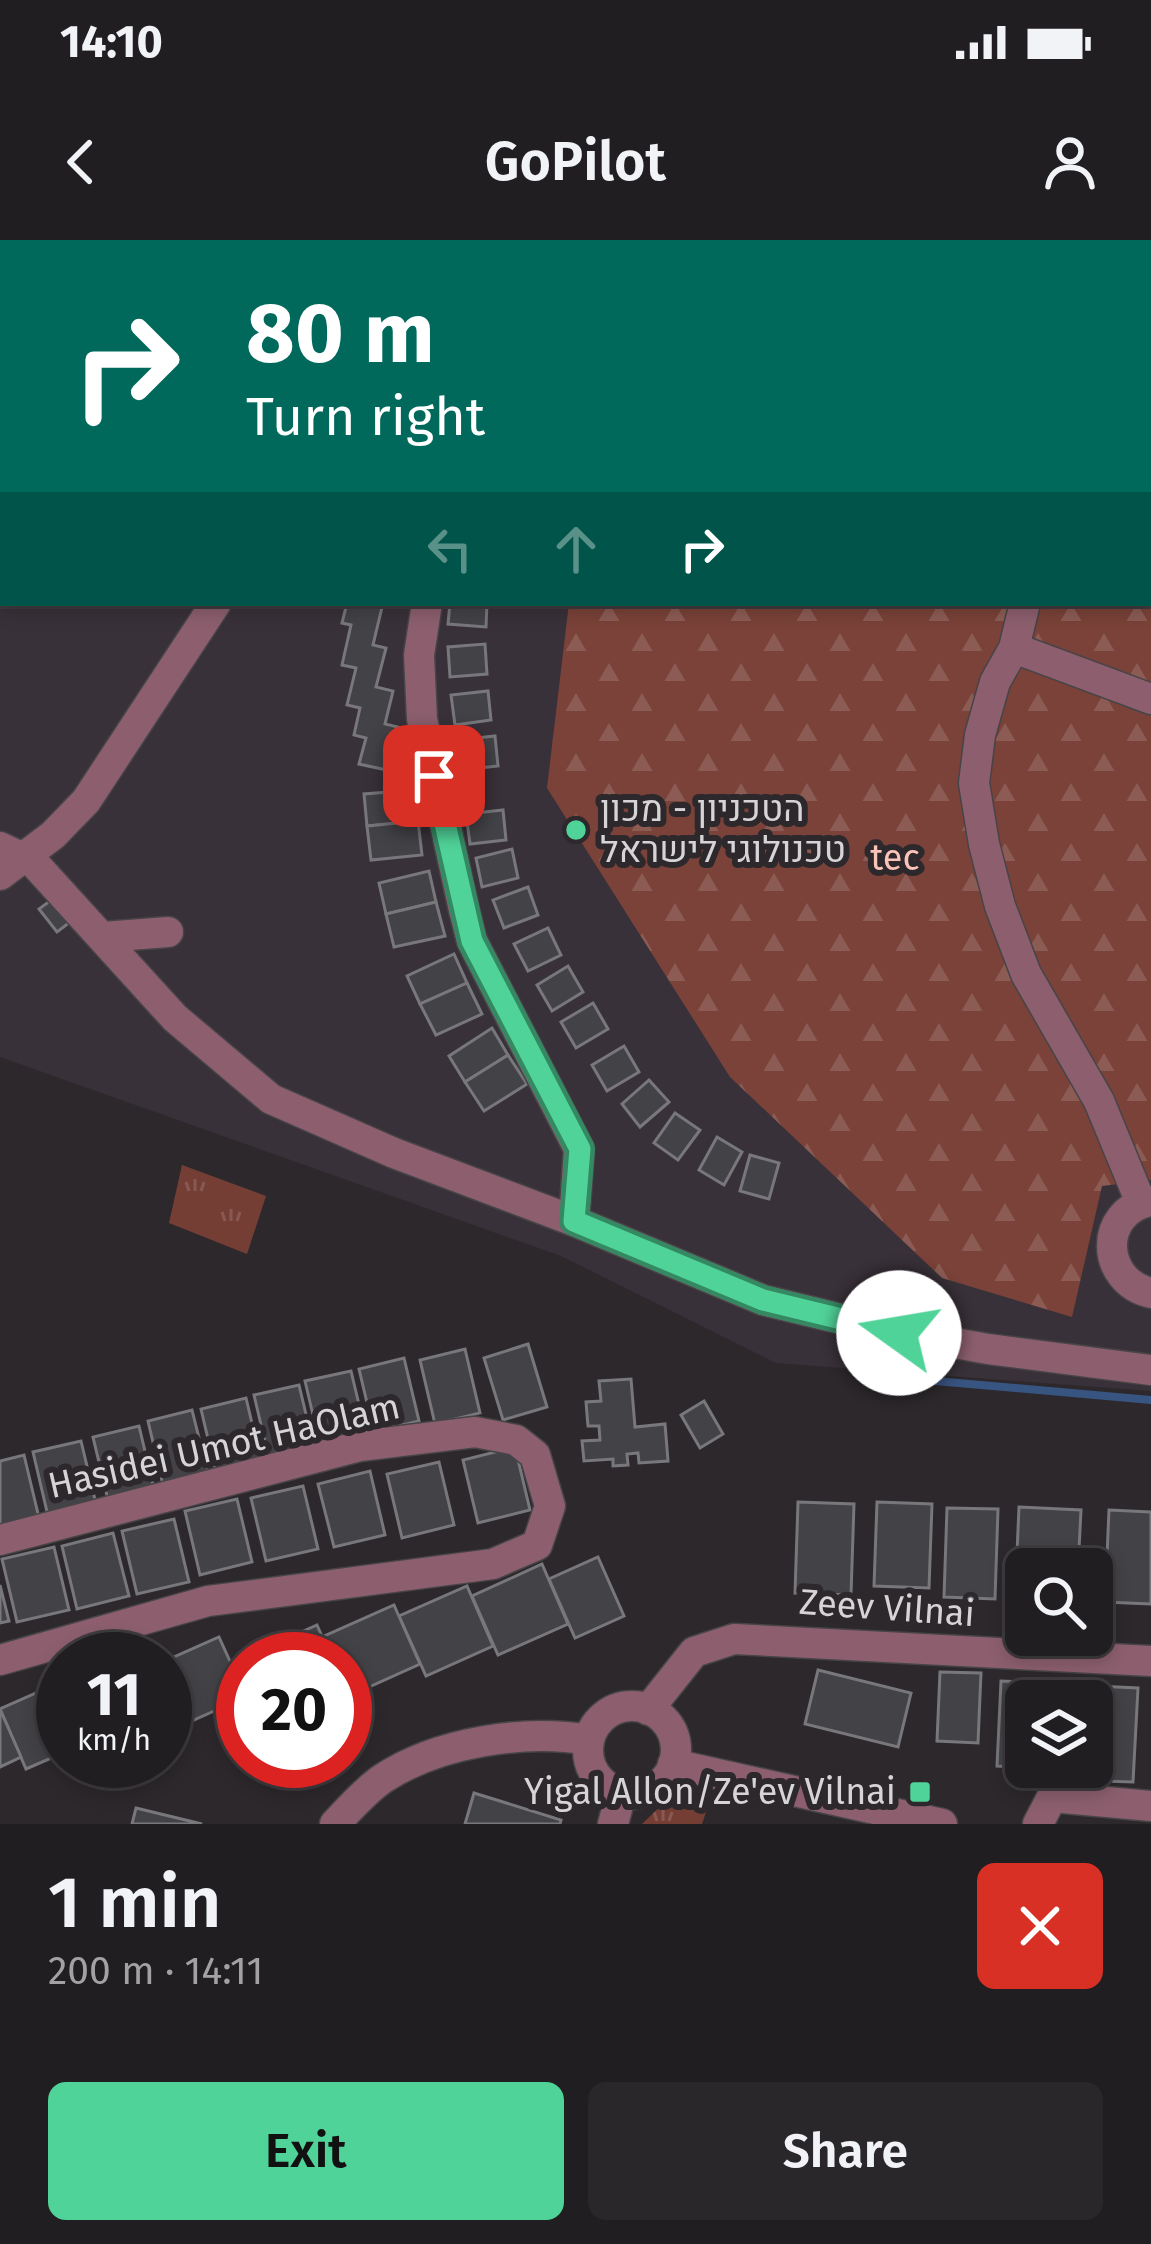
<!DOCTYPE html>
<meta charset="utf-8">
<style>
body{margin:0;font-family:"Fira Sans",Heebo,sans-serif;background:#29272a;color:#f1f3f6;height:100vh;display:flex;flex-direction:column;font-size:45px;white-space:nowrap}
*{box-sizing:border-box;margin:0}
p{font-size:39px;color:#a2a2a5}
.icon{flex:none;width:66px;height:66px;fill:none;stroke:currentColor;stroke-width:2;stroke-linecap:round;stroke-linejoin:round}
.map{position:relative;height:1584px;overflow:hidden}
.panel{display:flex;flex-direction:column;background:#211e21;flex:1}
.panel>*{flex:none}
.guide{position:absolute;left:0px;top:0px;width:1152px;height:366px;box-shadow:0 6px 18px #0003,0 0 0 3px #3e3c3f;background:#00695c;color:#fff;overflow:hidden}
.tools{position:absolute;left:1005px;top:1308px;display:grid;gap:24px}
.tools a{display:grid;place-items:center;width:108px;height:108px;border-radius:18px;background:#211e21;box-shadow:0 6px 18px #0003,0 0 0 3px #3e3c3f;font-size:60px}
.speed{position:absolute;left:36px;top:1392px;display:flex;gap:24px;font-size:60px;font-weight:700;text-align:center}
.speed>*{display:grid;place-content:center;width:156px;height:156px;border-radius:50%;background:#211e21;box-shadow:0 6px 18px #0003,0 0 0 3px #3e3c3f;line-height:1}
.speed small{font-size:30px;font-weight:400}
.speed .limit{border:18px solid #d22;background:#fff;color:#111}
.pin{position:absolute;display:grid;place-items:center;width:102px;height:102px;color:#fff;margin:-51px;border-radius:24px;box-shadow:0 6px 18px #0006}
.me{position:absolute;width:132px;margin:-66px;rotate:283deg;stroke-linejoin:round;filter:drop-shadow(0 0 9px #0008)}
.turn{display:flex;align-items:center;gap:42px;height:252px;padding:0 48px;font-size:54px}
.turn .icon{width:156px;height:156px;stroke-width:2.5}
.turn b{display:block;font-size:84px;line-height:102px}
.lanes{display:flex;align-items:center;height:114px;padding:0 48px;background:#0003;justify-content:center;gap:60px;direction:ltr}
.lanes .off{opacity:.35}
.round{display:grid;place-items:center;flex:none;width:126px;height:126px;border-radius:18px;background:#29272a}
.overview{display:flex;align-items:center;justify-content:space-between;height:204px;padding:0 48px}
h1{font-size:72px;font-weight:600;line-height:90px}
.action{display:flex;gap:24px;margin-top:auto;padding:24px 48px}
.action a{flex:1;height:138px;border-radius:18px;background:#50d398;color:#111;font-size:48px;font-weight:600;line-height:138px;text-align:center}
.action a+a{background:#29272a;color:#f1f3f6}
.status{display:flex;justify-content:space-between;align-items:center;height:84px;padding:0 60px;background:#211e21;direction:ltr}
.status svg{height:33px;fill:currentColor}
header{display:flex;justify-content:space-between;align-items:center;height:156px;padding:0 48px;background:#211e21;font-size:54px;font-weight:600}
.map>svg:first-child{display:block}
.built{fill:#393139;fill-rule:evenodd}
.grass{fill:url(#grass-tufts)}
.forest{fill:url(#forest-firs)}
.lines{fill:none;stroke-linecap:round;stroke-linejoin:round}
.stream{stroke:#385481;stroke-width:8}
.building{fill:#434247;stroke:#77777c;stroke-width:3}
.minor-casing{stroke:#474447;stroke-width:33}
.minor{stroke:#8d5f6e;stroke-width:30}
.route-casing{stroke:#348963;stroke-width:30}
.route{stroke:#50d398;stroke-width:21}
.poi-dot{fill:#50d398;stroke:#2c282c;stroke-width:4.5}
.labels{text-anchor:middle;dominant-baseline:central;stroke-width:12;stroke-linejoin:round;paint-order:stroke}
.poi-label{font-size:36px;fill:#d6d4d6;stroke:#2c282c;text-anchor:start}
.park-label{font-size:36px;fill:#fbc3b8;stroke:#2c282c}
.street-label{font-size:36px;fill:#d6d4d6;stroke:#2c282c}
</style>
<div class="status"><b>14:10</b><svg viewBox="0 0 49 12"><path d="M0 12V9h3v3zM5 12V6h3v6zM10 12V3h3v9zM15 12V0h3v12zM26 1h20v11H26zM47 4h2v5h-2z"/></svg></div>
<header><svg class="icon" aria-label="back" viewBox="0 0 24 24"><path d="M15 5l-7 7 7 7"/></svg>GoPilot<svg class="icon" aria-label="person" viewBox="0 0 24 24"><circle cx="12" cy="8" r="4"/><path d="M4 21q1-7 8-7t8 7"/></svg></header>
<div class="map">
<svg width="1151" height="1584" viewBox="0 0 1151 1584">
<defs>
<pattern id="grass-tufts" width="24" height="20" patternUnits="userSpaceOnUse" patternTransform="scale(3)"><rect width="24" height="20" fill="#753e35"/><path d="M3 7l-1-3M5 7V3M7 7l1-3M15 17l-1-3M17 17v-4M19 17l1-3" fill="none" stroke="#885952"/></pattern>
<pattern id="forest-firs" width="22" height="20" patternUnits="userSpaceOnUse" patternTransform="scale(3)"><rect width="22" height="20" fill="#7a4238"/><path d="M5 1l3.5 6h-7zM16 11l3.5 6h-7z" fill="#8c5c54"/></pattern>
</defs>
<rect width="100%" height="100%" fill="#2c282c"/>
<path class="built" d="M0,0H1151V1151L776,1123L561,1016L0,817ZM3,3H1149V363H3Z"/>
<g class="grass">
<polygon points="182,925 266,956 247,1014 169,983"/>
<polygon points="672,1555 709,1563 702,1584 642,1584"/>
</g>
<polygon class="forest" points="747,0 1151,0 1151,940 1102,946 1072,1077 942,1038 730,837 547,548 569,363 1149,363 1149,3 745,3"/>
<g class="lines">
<polyline class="stream" points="924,1140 1151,1160"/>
</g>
<g class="building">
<polygon points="228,0 303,0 301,3"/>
<polygon points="347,363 383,363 373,405 386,408 376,447 393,451 385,484 402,488 391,531 359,524 366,498 354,495 360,468 347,465 356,428 342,425 351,385 342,383"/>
<polygon points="450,363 487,363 486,387 448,384"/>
<polygon points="485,404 487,434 450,437 448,407"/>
<polygon points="488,451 491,480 455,485 451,455"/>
<polygon points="495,496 498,526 461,530 458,500"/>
<polygon points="415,550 418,581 367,586 364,554"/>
<polygon points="503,570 506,600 470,604 466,574"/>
<polygon points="418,581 422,615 371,620 367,586"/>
<polygon points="512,609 518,638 482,647 476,618"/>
<polygon points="429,631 436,662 386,674 379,643"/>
<polygon points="73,644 90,667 57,692 39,669"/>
<polygon points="528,647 538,675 504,688 493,660"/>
<polygon points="436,662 445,696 394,707 386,674"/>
<polygon points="548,688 561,715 528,731 514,704"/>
<polygon points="454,714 467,743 420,764 407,736"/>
<polygon points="568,726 583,752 552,771 537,745"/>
<polygon points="467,743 482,774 436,795 420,764"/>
<polygon points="593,763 608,789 576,808 561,782"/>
<polygon points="492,788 508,815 465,842 449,816"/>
<polygon points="624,806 639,832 607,851 592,825"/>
<polygon points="508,815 527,844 484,871 465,842"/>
<polygon points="649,840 669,862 640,887 622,864"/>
<polygon points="675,873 700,890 678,920 654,903"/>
<polygon points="717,897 742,912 724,945 699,930"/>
<polygon points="750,915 779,923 769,959 740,951"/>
<polygon points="528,1104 547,1167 503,1180 484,1118"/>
<polygon points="465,1109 480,1173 435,1184 420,1120"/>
<polygon points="404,1118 419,1181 374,1192 359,1129"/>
<polygon points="351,1131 366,1194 320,1205 305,1141"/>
<polygon points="631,1139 635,1187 665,1184 668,1221 639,1223 638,1213 627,1214 628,1225 613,1226 613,1219 584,1221 582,1201 600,1200 599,1186 588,1186 586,1162 601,1161 599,1141"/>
<polygon points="299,1145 314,1208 269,1219 254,1155"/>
<polygon points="246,1158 261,1221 216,1233 201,1169"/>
<polygon points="704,1161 723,1194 700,1208 681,1175"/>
<polygon points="192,1170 208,1234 163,1245 148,1181"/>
<polygon points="139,1186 154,1249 108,1260 93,1197"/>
<polygon points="81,1201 96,1264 48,1276 33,1212"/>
<polygon points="515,1207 530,1270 478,1283 463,1220"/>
<polygon points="24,1215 39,1278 0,1288 0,1221"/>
<polygon points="439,1222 454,1285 402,1298 387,1234"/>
<polygon points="370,1231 385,1295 334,1307 318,1244"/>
<polygon points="303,1246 318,1309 266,1321 251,1258"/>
<polygon points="237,1259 252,1322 200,1335 185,1271"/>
<polygon points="798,1262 854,1264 851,1355 795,1353"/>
<polygon points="877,1262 932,1264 929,1348 874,1346"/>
<polygon points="1019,1267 1081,1270 1078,1329 1026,1329 1026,1360 1015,1359"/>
<polygon points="947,1268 998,1269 995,1359 944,1357"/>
<polygon points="1109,1270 1151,1272 1151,1364 1105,1362"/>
<polygon points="174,1279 189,1342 137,1354 122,1291"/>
<polygon points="113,1293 129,1356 77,1369 62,1306"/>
<polygon points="54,1307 69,1370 17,1382 2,1319"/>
<polygon points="598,1317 624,1376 575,1398 549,1339"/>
<polygon points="542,1324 568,1384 498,1415 472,1356"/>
<polygon points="0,1345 9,1381 0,1383"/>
<polygon points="467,1346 493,1406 426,1436 399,1376"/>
<polygon points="394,1365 420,1424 349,1456 345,1419 332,1419 322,1397"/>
<polygon points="317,1385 332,1419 247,1419 246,1417"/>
<polygon points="219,1397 243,1450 243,1458 176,1488 165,1464 165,1421"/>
<polygon points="818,1430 911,1453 898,1507 805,1484"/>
<polygon points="940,1432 981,1433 978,1503 937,1501"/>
<polygon points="63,1441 63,1513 26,1529 0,1469"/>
<polygon points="1001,1441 1046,1443 1045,1461 1026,1461 1026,1527 1041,1528 997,1526"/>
<polygon points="1074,1445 1138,1448 1133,1542 1070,1540 1071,1527 1092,1527 1092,1461 1074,1461"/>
<polygon points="0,1469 21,1517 0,1527"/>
<polygon points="474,1553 561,1580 560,1584 465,1584"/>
<polygon points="136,1568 202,1584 132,1584"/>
</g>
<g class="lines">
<defs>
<g id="minor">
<polyline points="402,3 404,0"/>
<polyline points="444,3 446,0"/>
<polyline points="607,3 610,0"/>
<polyline points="427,363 419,415 422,479 464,670 472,701 579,909 574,981"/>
<polyline points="1025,363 1014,408 995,442 980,495 974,543 984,604 1000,666 1026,734 1099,861 1141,963"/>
<polyline points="1014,408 1151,459"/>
<polyline points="0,607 34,623 175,778 271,859 394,913 574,981 763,1060 899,1093 988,1109 1151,1130"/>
<polyline points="0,635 53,595 86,561 216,363"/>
<polyline points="103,697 168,692"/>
<path d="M1151,961C1098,971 1100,1041 1151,1053"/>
<polyline points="0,1300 360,1206 475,1192 516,1200 535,1215 550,1266 537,1305 493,1324 208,1361 0,1420"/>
<circle cx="632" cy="1510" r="44"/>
<polyline points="648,1470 694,1412 734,1399 1151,1421"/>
<polyline points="673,1524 942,1584"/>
<path d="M335,1584C349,1569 365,1551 382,1539C438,1502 524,1489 589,1500"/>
<polyline points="613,1584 621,1554"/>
<polyline points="1038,1584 1052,1557 1151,1566"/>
</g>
</defs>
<use href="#minor" class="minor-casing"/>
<use href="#minor" class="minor"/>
</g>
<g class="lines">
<defs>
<polyline id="route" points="434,536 472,701 580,909 574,981 763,1060 899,1093"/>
</defs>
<use href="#route" class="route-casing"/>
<use href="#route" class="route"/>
</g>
<g class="poi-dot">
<circle cx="576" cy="590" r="12"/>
<rect x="908" y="1540" width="24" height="24" rx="6"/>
</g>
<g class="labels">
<g class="poi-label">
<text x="600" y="569">הטכניון - מכון<tspan x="600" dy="41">טכנולוגי לישראל</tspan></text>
<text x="896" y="1552" text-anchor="end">Yigal Allon/Ze'ev Vilnai</text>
</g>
<g class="park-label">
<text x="895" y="618">tec</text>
</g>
<g class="street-label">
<text transform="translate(224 1206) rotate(-13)">Hasidei Umot HaOlam</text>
<text transform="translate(887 1368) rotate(4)">Zeev Vilnai</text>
</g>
</g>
</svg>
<div class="tools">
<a><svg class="icon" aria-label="search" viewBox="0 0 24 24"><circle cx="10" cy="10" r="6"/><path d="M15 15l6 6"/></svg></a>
<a><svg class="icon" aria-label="layers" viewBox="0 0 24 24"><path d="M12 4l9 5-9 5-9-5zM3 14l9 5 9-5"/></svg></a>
</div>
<div class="speed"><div>11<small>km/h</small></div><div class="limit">20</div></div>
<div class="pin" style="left:434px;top:536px;background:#d93025"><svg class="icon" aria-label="arrive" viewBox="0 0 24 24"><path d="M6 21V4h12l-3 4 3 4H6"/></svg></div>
<svg class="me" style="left:899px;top:1093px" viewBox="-20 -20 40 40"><circle r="19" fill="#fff"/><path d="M0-13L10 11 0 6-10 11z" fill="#50d398"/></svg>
<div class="guide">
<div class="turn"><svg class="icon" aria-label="right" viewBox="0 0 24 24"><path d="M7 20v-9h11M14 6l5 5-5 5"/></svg><div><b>80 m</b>Turn right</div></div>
<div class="lanes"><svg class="icon off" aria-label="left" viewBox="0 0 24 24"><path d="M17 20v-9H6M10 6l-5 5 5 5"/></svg><svg class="icon off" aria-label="ahead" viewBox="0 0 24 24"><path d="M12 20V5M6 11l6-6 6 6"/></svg><svg class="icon" aria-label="right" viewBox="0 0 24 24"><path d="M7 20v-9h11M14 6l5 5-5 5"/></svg></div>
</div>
</div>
<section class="panel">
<div class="overview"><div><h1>1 min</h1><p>200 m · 14:11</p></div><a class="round" style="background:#d93025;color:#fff"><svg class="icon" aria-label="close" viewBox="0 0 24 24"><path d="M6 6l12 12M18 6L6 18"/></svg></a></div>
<div class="action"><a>Exit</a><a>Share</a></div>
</section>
